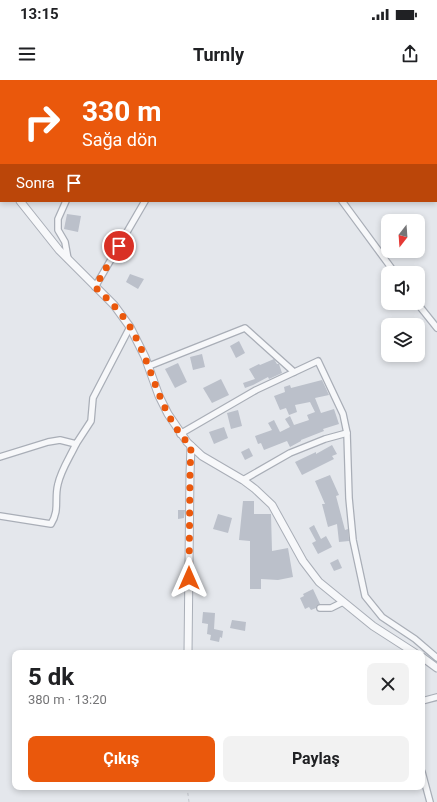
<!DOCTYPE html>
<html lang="tr">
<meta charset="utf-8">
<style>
body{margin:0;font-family:Roboto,sans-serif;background:#f2f2f2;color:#202124;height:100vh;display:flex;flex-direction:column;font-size:15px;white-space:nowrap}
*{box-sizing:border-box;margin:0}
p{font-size:13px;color:#757577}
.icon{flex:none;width:22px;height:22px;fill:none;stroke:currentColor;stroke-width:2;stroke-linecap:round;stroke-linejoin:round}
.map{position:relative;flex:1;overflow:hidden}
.panel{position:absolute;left:12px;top:570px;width:413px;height:140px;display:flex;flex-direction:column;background:#fff;border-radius:8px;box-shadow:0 2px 6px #0003}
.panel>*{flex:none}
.top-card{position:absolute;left:0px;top:0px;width:437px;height:122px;box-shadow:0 2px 6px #0003;background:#ea580c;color:#fff;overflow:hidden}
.needle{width:26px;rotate:197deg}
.controls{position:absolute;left:381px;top:134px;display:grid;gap:8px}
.controls a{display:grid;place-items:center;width:44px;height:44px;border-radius:8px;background:#fff;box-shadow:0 2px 6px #0003;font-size:20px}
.pin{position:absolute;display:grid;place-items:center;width:34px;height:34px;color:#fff;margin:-17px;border:2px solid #fff;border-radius:50%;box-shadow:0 1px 4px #0007}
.me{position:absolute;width:44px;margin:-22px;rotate:0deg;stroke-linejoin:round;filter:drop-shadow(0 0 3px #0008)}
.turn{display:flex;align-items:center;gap:14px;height:84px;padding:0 16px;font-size:18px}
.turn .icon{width:52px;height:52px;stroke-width:2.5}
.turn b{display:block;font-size:28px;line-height:34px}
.then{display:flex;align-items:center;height:38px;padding:0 16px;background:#0003;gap:8px;font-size:15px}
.round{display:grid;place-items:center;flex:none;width:42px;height:42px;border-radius:8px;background:#f2f2f2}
.head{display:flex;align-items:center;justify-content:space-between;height:68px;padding:0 16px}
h1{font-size:24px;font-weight:700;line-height:30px}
.action{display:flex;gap:8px;margin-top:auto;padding:8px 16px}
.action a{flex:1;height:46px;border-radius:8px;background:#ea580c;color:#fff;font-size:16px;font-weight:700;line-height:46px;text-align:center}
.action a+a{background:#f2f2f2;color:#202124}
.status{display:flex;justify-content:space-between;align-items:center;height:28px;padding:0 20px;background:#fff;direction:ltr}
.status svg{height:11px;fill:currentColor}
header{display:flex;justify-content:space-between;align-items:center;height:52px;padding:0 16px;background:#fff;font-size:18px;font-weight:700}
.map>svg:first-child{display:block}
.building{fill:#bbc0ca}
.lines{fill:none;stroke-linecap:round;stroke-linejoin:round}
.service-casing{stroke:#a9aeb7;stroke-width:4.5}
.minor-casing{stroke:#a9aeb7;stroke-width:8}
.tertiary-casing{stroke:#a9aeb7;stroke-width:9}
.path{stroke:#c2c5cb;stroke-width:1;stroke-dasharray:3 3;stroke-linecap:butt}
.service{stroke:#f7f8fa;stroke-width:2.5}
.minor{stroke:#f7f8fa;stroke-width:5.5}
.tertiary{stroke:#f7f8fa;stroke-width:7}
.route{stroke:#ea580c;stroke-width:7;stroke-dasharray:0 12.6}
</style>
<div class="status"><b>13:15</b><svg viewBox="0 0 49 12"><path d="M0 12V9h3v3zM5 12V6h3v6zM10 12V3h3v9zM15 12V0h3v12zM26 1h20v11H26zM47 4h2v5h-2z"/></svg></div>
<header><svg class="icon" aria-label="menu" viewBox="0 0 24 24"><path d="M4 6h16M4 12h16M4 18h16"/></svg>Turnly<svg class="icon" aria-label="share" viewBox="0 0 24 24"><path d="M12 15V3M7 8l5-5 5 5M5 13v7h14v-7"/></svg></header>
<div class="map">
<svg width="437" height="722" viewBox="0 0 437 722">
<rect width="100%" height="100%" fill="#e4e7ec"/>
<g class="building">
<polygon points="67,134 81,136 78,152 64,149"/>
<polygon points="130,194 144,199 138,209 126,202"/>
<polygon points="239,261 245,273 236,278 230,266"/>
<polygon points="202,274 205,287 193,290 190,277"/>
<polygon points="274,279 277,284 279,284 282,293 269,299 268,297 253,305 245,308 243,303 255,299 249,289 259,284 260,285"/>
<polygon points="178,283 187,302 175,308 165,289"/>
<polygon points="221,299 229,315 212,323 203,308"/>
<polygon points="322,300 329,315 315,318 321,333 334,329 339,344 323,349 324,351 301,360 301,361 290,367 287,361 264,370 261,363 258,364 255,356 272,350 268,343 274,340 280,352 290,347 285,339 290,336 294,345 309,340 307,335 315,332 310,322 295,325 297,332 289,335 286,328 280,330 274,316 285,312 284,307 290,305 291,308"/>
<polygon points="238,330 242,346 231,349 227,333"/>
<polygon points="224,347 228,358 214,364 209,352"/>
<polygon points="332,365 337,374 332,376 334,379 302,395 295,382 316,372 316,374"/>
<polygon points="249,368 253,376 245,380 241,372"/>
<polygon points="330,395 339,415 336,416 345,450 348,449 349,461 339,462 337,444 328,447 322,424 325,424 315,401"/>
<polygon points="243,421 254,421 254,434 271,434 272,471 288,468 293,497 278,500 261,499 261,509 250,509 250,461 239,460"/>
<polygon points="178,430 185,430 184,438 178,439"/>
<polygon points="218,434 232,438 228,453 213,449"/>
<polygon points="314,445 321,459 326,456 332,467 318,474 312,463 316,461 309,448"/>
<polygon points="338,479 342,488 334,491 330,483"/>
<polygon points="313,509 320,524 317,525 316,528 311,530 309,527 305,529 300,518 304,516 303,514"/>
<polygon points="203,532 215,533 214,549 223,551 222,558 220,557 219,562 210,560 211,555 207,554 208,544 202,543"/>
<polygon points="232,540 246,542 245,551 230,548"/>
</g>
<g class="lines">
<defs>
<g id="service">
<polyline points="189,0 190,1"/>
<polyline points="231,0 232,1"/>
<polyline points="324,0 325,1"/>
<polyline points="436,85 437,85"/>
</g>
<g id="minor">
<polyline points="164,0 165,1"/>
<polyline points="179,0 180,1"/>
<polyline points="436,100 437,100"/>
<polyline points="66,121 58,139 58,150 65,162 68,179"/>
<polyline points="342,121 395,193"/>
<polyline points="95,207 145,121"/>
<polyline points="417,223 437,248"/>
<polyline points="149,286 245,248 294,292"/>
<polyline points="180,354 256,310 318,281 343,334 347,353 349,418 353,460 365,516 382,537 415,559 437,578"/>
<polyline points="0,377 48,362 60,360 76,364 91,341 93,318 130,247"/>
<polyline points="243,400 290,373 325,359 347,353"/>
<path d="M0,436L51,444C60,430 54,419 58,404C61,390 70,377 76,364"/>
<polyline points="320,528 331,528 343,522"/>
<polyline points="422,621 437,617"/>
<polyline points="422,692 430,722"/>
</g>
<g id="tertiary">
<polyline points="0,97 1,98"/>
<polyline points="20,121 59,170 114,225 130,247 145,277 159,316 168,334 187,362 202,376 243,400 255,409 272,425 303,481 319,502 373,546 415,573"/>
<polyline points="188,573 190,394 191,366"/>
<polyline points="422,577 437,588"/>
</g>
</defs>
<use href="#service" class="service-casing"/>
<use href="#minor" class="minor-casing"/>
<use href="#tertiary" class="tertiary-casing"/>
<polyline class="path" points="187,707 189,722"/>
<use href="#service" class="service"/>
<use href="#minor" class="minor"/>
<use href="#tertiary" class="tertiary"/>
</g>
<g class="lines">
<path class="route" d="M119,166L95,207C110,221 125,236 134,254C154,291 160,336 191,366L190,394L189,498"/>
</g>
</svg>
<div class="controls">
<a><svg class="needle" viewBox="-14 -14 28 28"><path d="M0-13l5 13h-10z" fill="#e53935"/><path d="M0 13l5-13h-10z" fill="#757577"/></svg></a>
<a><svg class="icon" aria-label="sound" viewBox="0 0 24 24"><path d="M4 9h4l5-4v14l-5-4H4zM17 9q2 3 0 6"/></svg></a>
<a><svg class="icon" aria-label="layers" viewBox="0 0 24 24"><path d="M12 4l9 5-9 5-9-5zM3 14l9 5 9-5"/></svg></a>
</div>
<div class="pin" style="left:119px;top:166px;background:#d93025"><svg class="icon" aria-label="arrive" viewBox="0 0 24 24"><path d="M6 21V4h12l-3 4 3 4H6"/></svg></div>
<svg class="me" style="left:189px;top:498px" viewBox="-20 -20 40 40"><path d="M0-17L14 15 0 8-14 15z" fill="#ea580c" stroke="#fff" stroke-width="4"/></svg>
<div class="top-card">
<div class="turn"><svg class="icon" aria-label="right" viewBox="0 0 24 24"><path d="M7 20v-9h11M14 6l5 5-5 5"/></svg><div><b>330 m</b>Sağa dön</div></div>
<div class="then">Sonra<svg class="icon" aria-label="arrive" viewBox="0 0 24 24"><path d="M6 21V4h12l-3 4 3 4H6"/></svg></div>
</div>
<section class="panel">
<div class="head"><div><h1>5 dk</h1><p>380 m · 13:20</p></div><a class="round"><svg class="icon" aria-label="close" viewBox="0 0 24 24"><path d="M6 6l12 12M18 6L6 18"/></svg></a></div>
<div class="action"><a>Çıkış</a><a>Paylaş</a></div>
</section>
</div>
